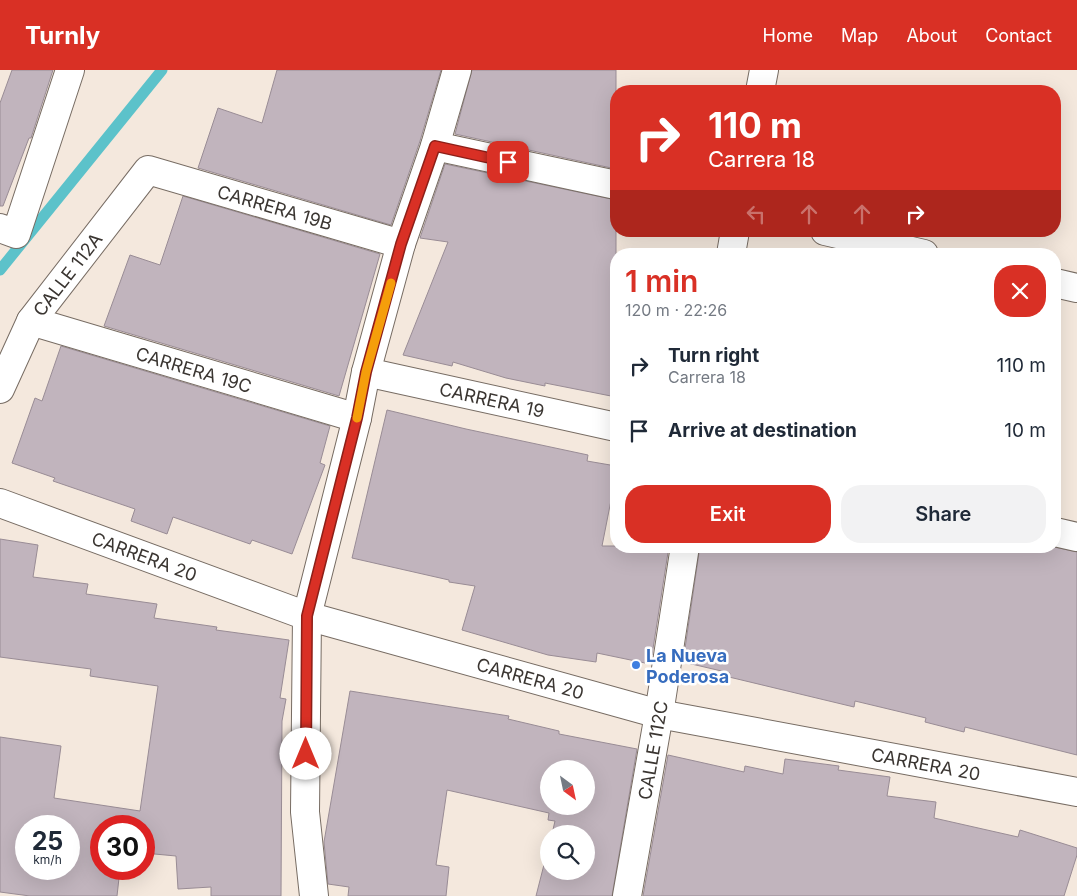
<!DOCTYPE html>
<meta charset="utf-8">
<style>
body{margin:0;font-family:Inter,sans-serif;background:#f2f2f3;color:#1f2937;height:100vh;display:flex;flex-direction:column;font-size:19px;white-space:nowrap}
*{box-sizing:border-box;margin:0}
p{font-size:16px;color:#747a83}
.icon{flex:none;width:28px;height:28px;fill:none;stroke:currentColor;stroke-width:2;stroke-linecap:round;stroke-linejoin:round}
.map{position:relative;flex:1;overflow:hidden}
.panel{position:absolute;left:610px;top:178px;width:451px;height:305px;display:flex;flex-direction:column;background:#fff;border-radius:20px;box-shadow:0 5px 20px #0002}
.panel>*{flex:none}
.banner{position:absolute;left:610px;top:15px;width:451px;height:152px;border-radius:20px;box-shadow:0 5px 20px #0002;background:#d93025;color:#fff;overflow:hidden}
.needle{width:32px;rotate:147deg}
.controls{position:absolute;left:540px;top:690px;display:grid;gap:10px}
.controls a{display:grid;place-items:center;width:55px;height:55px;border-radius:50%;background:#fff;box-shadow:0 5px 20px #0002;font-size:25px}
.speed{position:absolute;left:15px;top:745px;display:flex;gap:10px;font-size:25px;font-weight:700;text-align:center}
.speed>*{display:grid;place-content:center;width:65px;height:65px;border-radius:50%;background:#fff;box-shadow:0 5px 20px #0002;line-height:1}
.speed small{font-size:12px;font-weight:400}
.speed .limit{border:8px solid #d22;background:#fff;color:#111}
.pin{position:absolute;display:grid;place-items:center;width:42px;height:42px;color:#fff;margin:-21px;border-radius:10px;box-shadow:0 2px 8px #0006}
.me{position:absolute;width:55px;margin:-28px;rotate:0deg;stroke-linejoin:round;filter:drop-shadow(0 0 4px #0008)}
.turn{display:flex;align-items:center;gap:18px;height:105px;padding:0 15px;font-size:22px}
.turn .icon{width:65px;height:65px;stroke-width:2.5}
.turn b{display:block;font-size:35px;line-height:42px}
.lanes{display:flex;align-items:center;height:48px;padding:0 15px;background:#0003;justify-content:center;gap:25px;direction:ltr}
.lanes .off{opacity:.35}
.round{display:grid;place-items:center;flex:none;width:52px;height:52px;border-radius:20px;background:#f2f2f3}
.head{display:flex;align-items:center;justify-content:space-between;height:85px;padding:0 15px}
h1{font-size:30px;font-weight:600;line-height:38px;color:#d93025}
.cta{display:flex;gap:10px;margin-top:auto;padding:10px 15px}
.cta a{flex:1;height:58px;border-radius:20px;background:#d93025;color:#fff;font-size:20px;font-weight:600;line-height:58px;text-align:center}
.cta a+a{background:#f2f2f3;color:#1f2937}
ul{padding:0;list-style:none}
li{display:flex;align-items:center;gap:15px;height:65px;padding:0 15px}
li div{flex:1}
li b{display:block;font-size:19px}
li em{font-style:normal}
header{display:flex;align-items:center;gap:30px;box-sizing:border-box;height:70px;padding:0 25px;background:#d93025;color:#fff}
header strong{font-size:24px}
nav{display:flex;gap:28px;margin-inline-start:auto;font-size:18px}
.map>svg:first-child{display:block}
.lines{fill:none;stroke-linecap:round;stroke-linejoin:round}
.stream{stroke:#5cc2ca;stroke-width:11}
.building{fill:#c1b4bd;stroke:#998c95;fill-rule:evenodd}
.minor-casing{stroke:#776c63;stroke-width:30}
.minor{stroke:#fff;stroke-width:28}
.route-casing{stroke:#8d1f18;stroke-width:12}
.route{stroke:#d93025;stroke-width:9}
.slow{stroke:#f59e0b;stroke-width:9}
.shop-dot{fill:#3f7fe0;stroke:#fff;stroke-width:2}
.labels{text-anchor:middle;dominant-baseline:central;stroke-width:5;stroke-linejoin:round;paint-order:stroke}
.street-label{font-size:18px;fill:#3a3531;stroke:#fff}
.shop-label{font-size:18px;font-weight:bold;fill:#366cbe;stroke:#fff;text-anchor:start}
</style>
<header>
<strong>Turnly</strong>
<nav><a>Home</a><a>Map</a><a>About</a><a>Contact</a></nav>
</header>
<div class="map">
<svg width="1077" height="826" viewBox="0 0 1077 826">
<rect width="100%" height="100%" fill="#f4e8dd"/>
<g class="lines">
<polyline class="stream" points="0,200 162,0"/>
</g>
<g class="building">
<polygon points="12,0 53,0 31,68 29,68 3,136 0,136 0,33"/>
<polygon points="277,0 441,0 420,71 391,155 198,98 218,38 262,53"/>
<polygon points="472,0 616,0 616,99 455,64"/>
<polygon points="445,94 616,130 616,327 545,313 545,316 506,308 453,292 452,296 403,285 448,172 420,168"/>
<polygon points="183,126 380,184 339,326 104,256 130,185 160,195"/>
<polygon points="61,276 330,356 320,393 325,395 292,484 252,470 250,474 173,447 167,464 131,451 135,439 53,411 55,408 12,393 35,328 42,331"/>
<polygon points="387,340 466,359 588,385 587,391 616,396 616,405 602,476 669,476 652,585 647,584 645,593 597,583 596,592 548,585 462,560 475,516 449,512 449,510 352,488"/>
<path d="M0,469L38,475L33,507L88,514L86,524L157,534L154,548L217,557L216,560L289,570L280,628L286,629L282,651L281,826H211V817L178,819L176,786L144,783V756H101V799H120L117,826H30L0,822V667L61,676L54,728L140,741L158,616L90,606L91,599L0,587ZM26,756H69V799H26Z"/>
<polygon points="700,476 1050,476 1077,482 1077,685 965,657 964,662 925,652 926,648 855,631 854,637 729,607 730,603 683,592"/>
<path d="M350,621L509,646L508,649L559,661V664L637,679L612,826H536L549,775V801H586V764H552L555,751L548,750L549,743L447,720L436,795L449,797L446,826H348L349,817L328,814L324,772ZM549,699H586V736H549Z"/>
<polygon points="668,685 744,702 745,696 783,704 785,689 839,696 838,700 890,707 887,726 936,732 934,748 1018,767 1020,760 1077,778 1077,785 1064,826 643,826"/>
</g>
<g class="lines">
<defs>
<g id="minor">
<polyline points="760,21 764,0"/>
<polyline points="435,76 616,115"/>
<polyline points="0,158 16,164 70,0"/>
<polyline points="825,161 924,184"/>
<polyline points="731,184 735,161"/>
<polyline points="1055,213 1077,218"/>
<path id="s1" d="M31,251L357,348"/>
<path id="s2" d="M366,302L616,357"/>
<path id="s3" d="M0,319L31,251L148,100L401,174"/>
<path id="s4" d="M0,433L307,546L659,644L1077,722"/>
<polyline points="1055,462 1077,467"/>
<polyline points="314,826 305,742 307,546 357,348 366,302 401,174 435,76 457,0"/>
<path id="s5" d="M627,826L659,644L685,476"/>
</g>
</defs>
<use href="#minor" class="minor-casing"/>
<use href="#minor" class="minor"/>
</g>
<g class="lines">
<defs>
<polyline id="route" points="306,684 307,546 357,348 366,302 401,174 435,76 508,92"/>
</defs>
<use href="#route" class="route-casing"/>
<use href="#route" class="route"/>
<polyline class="slow" points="357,348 366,302 391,213"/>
</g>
<circle class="shop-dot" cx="636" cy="595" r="5"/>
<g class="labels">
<g class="street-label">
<text stroke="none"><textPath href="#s3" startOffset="398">CARRERA 19B</textPath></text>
<text stroke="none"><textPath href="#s3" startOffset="134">CALLE 112A</textPath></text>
<text stroke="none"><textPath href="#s1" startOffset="170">CARRERA 19C</textPath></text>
<text stroke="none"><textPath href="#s2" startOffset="129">CARRERA 19</textPath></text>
<text stroke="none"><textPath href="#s4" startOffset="154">CARRERA 20</textPath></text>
<text stroke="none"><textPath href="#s4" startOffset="559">CARRERA 20</textPath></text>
<text stroke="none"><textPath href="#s5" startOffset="148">CALLE 112C</textPath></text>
<text stroke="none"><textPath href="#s4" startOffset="964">CARRERA 20</textPath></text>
</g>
<g class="shop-label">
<text x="646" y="585">La Nueva<tspan x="646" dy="21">Poderosa</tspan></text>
</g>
</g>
</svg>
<div class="controls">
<a><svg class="needle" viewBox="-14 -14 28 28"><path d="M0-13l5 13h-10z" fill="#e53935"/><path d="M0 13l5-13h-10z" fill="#747a83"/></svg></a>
<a><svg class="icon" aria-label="search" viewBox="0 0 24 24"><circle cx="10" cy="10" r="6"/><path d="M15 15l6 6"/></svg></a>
</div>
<div class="speed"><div>25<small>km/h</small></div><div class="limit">30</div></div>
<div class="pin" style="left:508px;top:92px;background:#d93025"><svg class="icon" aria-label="arrive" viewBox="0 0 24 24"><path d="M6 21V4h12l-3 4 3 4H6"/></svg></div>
<svg class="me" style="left:306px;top:684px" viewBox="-20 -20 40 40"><circle r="19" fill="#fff"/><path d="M0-13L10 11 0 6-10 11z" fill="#d93025"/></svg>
<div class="banner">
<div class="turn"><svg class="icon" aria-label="right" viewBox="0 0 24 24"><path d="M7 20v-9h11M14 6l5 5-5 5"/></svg><div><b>110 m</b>Carrera 18</div></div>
<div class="lanes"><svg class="icon off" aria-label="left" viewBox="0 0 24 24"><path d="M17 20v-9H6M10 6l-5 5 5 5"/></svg><svg class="icon off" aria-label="ahead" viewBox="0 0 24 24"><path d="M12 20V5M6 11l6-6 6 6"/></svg><svg class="icon off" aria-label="ahead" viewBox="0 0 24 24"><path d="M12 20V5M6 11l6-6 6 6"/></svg><svg class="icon" aria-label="right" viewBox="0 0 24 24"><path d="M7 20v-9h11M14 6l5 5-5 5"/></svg></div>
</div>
<section class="panel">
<div class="head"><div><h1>1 min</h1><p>120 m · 22:26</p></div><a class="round" style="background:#d93025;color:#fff"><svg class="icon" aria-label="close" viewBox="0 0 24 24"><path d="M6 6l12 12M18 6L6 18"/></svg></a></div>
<ul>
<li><svg class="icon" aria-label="right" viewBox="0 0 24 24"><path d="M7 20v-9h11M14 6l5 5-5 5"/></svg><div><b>Turn right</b><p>Carrera 18</p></div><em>110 m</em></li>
<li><svg class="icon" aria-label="arrive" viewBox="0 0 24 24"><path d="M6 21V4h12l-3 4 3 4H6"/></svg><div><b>Arrive at destination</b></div><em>10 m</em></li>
</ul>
<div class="cta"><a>Exit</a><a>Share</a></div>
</section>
</div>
